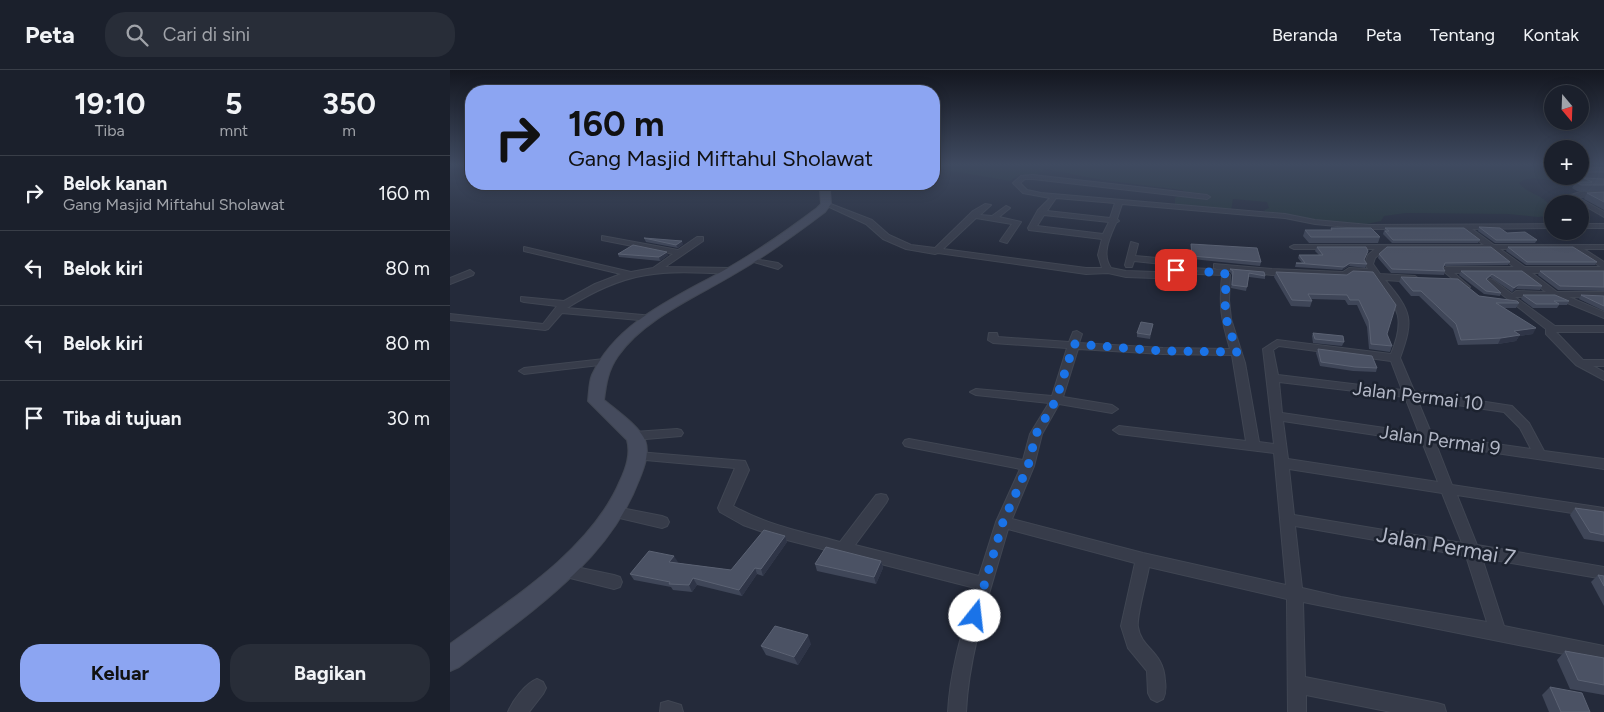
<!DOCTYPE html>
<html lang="id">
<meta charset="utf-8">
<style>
body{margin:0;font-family:Figtree,sans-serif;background:#282d38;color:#f1f3f6;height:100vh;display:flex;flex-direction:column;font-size:19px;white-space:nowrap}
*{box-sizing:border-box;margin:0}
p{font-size:16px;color:#a0a3a9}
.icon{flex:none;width:28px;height:28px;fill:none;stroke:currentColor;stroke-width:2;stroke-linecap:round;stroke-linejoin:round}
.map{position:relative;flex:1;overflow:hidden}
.side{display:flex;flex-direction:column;background:#1b202c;width:450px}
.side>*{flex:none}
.hud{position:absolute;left:15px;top:15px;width:475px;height:105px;border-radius:20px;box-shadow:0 2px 12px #0003,0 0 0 1px #393e48;background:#8ca5f2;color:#111;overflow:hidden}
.needle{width:32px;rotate:161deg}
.fabs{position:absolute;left:1094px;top:15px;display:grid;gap:10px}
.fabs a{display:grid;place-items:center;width:45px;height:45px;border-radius:50%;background:#1b202c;box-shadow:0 2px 12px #0003,0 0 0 1px #393e48;font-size:25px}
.pin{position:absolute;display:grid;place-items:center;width:42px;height:42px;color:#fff;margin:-21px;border-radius:10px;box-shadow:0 2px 8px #0006}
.me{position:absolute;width:55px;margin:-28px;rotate:16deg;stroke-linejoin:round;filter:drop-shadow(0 0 4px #0008)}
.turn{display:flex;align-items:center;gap:18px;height:105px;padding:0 20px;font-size:22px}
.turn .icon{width:65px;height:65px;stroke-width:2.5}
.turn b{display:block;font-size:35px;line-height:42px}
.eta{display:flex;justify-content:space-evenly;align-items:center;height:85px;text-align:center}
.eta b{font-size:30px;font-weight:700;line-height:35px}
.button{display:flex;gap:10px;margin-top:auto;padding:10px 20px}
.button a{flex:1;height:58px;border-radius:20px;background:#8ca5f2;color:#111;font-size:20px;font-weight:700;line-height:58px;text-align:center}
.button a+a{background:#282d38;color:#f1f3f6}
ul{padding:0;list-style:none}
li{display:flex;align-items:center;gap:15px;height:75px;padding:0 20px;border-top:1px solid #393e48}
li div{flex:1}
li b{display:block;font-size:19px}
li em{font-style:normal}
header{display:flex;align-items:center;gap:30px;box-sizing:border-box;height:70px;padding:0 25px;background:#1b202c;border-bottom:1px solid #393e48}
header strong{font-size:24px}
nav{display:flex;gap:28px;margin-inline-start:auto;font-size:18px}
.search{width:350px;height:45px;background:#282d38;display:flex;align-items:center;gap:12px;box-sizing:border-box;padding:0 18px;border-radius:20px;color:#a0a3a9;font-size:19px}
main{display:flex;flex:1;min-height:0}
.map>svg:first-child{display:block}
.green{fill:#26353b}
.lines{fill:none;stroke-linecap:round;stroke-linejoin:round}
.street-casing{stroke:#404653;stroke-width:2}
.secondary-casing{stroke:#404653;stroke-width:2}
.street{fill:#373c4a;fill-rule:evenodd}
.secondary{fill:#454b5d;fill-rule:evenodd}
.wall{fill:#3f4658}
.shaded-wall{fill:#2f3547}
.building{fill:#4b5264;stroke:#5b6273}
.route{stroke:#1a73e8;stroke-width:9;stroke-dasharray:0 16.2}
.labels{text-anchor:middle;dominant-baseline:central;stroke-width:5;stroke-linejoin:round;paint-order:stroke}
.street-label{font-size:19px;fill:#b2b7c6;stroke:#1c222f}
.near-street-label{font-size:22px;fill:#b2b7c6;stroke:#1c222f}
</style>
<header>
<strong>Peta</strong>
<div class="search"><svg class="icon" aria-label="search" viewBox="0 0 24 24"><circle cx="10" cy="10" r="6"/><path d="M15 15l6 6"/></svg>Cari di sini</div>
<nav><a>Beranda</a><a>Peta</a><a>Tentang</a><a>Kontak</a></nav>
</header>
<main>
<section class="side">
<div class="eta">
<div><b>19:10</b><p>Tiba</p></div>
<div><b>5</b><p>mnt</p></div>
<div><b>350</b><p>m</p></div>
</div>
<ul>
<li><svg class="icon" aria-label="right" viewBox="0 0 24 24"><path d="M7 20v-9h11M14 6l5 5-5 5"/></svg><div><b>Belok kanan</b><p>Gang Masjid Miftahul Sholawat</p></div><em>160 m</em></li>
<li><svg class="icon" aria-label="left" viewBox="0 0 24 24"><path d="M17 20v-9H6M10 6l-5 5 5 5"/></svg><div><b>Belok kiri</b></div><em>80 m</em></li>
<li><svg class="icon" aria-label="left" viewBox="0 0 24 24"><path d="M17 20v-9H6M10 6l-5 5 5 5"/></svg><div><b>Belok kiri</b></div><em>80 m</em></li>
<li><svg class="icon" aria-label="arrive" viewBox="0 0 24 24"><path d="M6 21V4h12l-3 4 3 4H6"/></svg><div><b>Tiba di tujuan</b></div><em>30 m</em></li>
</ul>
<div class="button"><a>Keluar</a><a>Bagikan</a></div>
</section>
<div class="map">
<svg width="1154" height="642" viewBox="0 0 1154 642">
<rect width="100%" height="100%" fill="#242a3a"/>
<path class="green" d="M486,95H1084L1102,104V106L1114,111L1112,112C1099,111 1080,104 1069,113C1078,126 1102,125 1102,145L1088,147L1058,144L956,143L934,146L931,151L917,154L875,151L817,144L814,140L819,138L817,132L783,129L781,141L725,137V128L735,122L732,120L652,110L595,99L587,105H569L560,111L484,98Z"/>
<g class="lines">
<defs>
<g id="street">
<path d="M583,105L757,125L760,127L757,129L583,109H575L570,113L577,120L591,123L835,144L865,150L919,155L1102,154V158L1022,159L1044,175H1154V179H1134L1154,192V203H1082L1107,222H1154V228L1119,227L1154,242V248L1103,227H1065L1105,256H1154V262H1106L1133,290H1154V296H1143L1154,302V310L1126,295L1096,264V259L1036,212L1040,209L1043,210L1062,224L1066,221L1096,222L1071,203H1004L1020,217L1016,220L992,200L996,197H1064L1040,179H935L925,188L923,194L930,204L965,206L969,209L965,212L935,210C962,242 964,249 950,288L964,321L1062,336L1079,353L1094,381L1154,389V399L986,374L1002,415L1154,438V448L1007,425L1027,475L1154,497V509L1032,488L1054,556L1154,576V592L853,532L855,607L987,633L994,635L996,642H941L856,625V642H838L837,529L699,497C697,509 686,548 688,557C691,579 714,581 715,611C716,618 716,623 713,629L707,632L701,629L698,623L697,601L678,578L671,556L685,493L558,459C541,519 519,580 516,642H498C500,600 513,559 525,518L333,469L293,455L270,442L268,438L285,398L184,389L182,386L184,383L188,382L295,391L299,400L283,436C317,455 353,462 390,472L426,425L431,424L436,425L438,429L436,433L405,475L529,506L546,452L570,399L459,377L455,376L453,373L455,370L459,369L573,390L580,364L599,333L526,325L520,322L526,319L602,326L617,278L543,273L538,270L539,263H547L548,267L619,272L623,262L627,261L632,264L629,273L713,278L780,279C771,248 769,237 772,205L726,203L705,208L676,207L658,203L636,204L488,183L485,184L456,179L433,169L416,154L373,134L378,133L422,150L439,165L461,175L485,178L523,141L535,134L541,135L530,145L542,146L556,136L560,138L549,147L571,152L557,173L550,171L562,154L526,148L493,179L636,198H652L648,185L652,169L579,160L578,158L588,140L600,128L573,123L563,113L571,106ZM606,128L665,133L660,148L597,141ZM672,134L835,148L865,154L919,159H1013L1034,175H844L840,177L844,179H925L918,185L915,194L918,199L899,198L893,202L822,199L764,194V198L767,199L822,205L895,208L901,204H921C945,236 958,243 941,284L827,270L813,279L824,374L809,372L795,293L781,249L779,230L780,205L774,200L726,197L705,202L676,201L661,198C651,184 660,167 666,153L669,151L667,149ZM594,145L659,152L653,164L587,156ZM1050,179H1123L1151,197H1075ZM829,276L941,291L952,320L828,305L823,280ZM628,279L713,284L782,285L796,371L669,356L663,360L669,364L824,383L836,515L693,483L562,449L584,396L592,364L609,334L662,343L668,339L662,335L613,327ZM829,312L955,327L969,363L832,343ZM967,329L1054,342L1070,358L1081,379L982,365ZM833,351L972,372L988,412L838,389ZM839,399L992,423L1012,473L844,445ZM845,456L1016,486L1037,552L891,527L852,518Z"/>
<polygon points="1127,109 1154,109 1154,113 1125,112 1125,110"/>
<polygon points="1130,122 1154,122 1154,126 1127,127 1154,142 1154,147 1118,126"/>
<rect x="1130" y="154" width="24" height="4"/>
<path d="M152,166L228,180L247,167H253V171L215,197L280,198L284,201L280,204C211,200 177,200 117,238L203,246V250L200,251L112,243L98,259L95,260L0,250V244L93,254L107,236L74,232L71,231V227L114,231L145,214L171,204L74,181V177L181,202L203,198L223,184L152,170Z"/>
<polygon points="681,172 688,174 685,186 741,191 745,194 741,197 684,191 682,197 676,197 675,195"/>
<polygon points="298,188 328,193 332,196 328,199 297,190"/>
<polygon points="20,200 24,203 23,205 0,214 0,208"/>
<polygon points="154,289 159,292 158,294 74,304 69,301 74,298"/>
<polygon points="227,359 231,360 233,363 231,366 184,370 180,369 178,366 180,363 184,362"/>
<polygon points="166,437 212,446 217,448 219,452 217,456 212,458 161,446 159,442 161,438"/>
<polygon points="112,494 164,505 170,507 172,512 170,517 164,519 112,506 107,505 104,500 107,495"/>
<path d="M87,609L93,612L96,618L93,624L79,642H58C63,630 75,614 87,609Z"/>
<polygon points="218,631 231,635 233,642 210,642 211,633"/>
</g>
<path id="secondary" d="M373,114H383L380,120L381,134L375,142C346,164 317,185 286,203C248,226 193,249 168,286C158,300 156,314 154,330C166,340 189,356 195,370C200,383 194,398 189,410C158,493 76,545 9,597L0,601V574C59,531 141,480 170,411C176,398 181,384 177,370L138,331C139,323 139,312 142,305C167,250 230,226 278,198C310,180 339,159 367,138L371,134L370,120Z"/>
</defs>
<use href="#street" class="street-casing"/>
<use href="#secondary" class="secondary-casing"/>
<use href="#street" class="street"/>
<use href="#secondary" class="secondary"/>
</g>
<g class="wall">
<polygon points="1130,95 1133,97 1154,97 1154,108 1124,108 1121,106 1130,106"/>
<polygon points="1134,108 1154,109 1154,121 1127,121 1122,118 1126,112 1132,112"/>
<polygon points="1154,122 1154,140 1134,129 1137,123"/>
<polygon points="1029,157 1057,163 1087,170 1085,173 1045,173 1028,161"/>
<polygon points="881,158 930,167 928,173 859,173 853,166 855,160 881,160"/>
<polygon points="935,158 1030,170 1028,173 942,173 933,164"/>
<polygon points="194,168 233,174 228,178 196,172"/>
<polygon points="741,174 811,192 810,196 742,189 741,177"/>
<polygon points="867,177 914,190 917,194 915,198 899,196 892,200 845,197 846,193 852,193 848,188 849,185 869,185 865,181"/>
<polygon points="1058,177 1147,192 1145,195 1076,195 1056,181"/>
<polygon points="168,184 218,185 210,191 169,187"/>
<polygon points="929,184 1060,192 1058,195 993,196 993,198 995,201 994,205 941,203 928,188"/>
<polygon points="780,199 815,206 815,209 799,207 796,221 781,218 782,205 780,202"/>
<polygon points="1011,201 1072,201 1092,216 1090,220 1066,219 1062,222 1040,207 1037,210 1051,223 1050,226 1034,224 1009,205"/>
<polygon points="1090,201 1154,201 1154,221 1108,220 1088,205"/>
<polygon points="826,202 897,205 937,264 942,276 940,282 919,279 917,257 907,235 898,235 895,230 861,229 862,231 860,237 841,236 824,207"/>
<polygon points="951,207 1029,226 1069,233 1066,238 1054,238 1083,264 1069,266 1066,271 1048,274 1008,275 1003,259 969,226 961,226 949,212"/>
<polygon points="1073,225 1119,231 1117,235 1109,235 1107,238 1083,238 1071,229"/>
<polygon points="1131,225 1154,226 1154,241 1129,229"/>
<polygon points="703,254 700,269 687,267 687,263"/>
<polygon points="863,263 894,272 892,276 863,273 862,266"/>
<polygon points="868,279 927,298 926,302 903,301 870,296 866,283"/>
<polygon points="1125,438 1154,442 1154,472 1134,469 1120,445"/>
<polygon points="335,466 337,472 313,506 307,504 292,526 247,515 242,522 223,520 221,517 184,510 180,504 228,492 227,493 281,500"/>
<polygon points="431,491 433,498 426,514 367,501 365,494"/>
<polygon points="1148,505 1154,506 1154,536 1141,512"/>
<polygon points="361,574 348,595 316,585 311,576"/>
<polygon points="1115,581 1154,588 1154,625 1120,619 1107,590"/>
<polygon points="1100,617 1140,642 1099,642 1092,625"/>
</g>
<g class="shaded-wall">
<polygon points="232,171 233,174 228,178 226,175"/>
<polygon points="217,182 218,185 210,191 209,187"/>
<polygon points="900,193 899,196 892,200 894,197"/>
<polygon points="1068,215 1066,219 1062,222 1064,218"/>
<polygon points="1086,258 1083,264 1069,266 1066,271 1048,274 1051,268 1064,261"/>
<polygon points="335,466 337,472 313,506 311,499"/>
<polygon points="224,486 228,492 223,499 219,492"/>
<polygon points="431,491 433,498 426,514 424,507"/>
<polygon points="305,498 307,504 292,526 289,520"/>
<polygon points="243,508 247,515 242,522 239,515"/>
<polygon points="358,565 361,574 348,595 344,587"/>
</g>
<g class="building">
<polygon points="1130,95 1132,95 1133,97 1154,97 1154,102 1130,102"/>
<polygon points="1134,108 1154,109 1154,115 1131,115 1126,112 1142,112"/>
<polygon points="1154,122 1154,132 1137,123"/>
<polygon points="1029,157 1050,158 1057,163 1075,162 1087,170 1046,170"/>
<polygon points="881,158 921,158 930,167 861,167 855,160 882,160"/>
<polygon points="935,158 1014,158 1030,170 943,170 935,161 939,161"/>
<polygon points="194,168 232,171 226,175"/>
<polygon points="741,174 807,178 811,192 742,186"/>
<polygon points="183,175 217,182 209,187 168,184"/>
<polygon points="867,177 916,177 918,181 914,190 917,194 900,193 894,197 846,193 855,193 849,185 873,185"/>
<polygon points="937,177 1041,177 1060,192 995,193 993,198 995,201 942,199 929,184"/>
<polygon points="1058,177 1123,177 1147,192 1077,192"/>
<polygon points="780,199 814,202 815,206 799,203 797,217 782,215 783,201"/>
<polygon points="903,201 923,202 946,235 937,264 942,276 921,274 919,251 909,230 900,230 897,225 858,224 862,231 842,230 826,202 897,205"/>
<polygon points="1011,201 1072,201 1092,216 1068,215 1064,218 1042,204 1036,209 1051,223 1036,221"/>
<polygon points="1090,201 1154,201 1154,217 1110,216"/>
<polygon points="951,207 1008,209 1029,226 1067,231 1069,233 1046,233 1086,258 1064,261 1070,265 1051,268 1011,270 1006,254 971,221 963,221"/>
<polygon points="1073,225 1105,225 1119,231 1104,231 1109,234 1086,234"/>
<polygon points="1131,225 1154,226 1154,236"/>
<polygon points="691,252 703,254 700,265 687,263"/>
<polygon points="863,263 893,266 894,272 865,269"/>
<polygon points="868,279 922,286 927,298 905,297 871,292"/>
<polygon points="1125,438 1154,442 1154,465 1140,462"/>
<polygon points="314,460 335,466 311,499 305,498 289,520 243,508 239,515 219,514 220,512 180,504 199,481 224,486 219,492 281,500"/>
<polygon points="376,477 431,491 424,507 365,494"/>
<polygon points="1148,505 1154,506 1154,516"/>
<polygon points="325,556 358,565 344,587 311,576"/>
<polygon points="1115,581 1154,588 1154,615 1128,610"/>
<polygon points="1100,617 1132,623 1140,642 1111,642"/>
</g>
<linearGradient id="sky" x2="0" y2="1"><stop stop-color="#141720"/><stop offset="0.51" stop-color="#3f4a60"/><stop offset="1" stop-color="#3f4a60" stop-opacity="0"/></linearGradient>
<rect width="1154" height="185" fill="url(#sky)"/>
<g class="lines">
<polyline class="route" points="525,546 553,452 578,396 586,364 606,330 624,274 713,281 787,282 775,245 776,205 774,203 726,200"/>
</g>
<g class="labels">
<g class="street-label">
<text transform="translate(968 326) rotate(7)">Jalan Permai 10</text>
<text transform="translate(990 370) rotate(8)">Jalan Permai 9</text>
</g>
<g class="near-street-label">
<text transform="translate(996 476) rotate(10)">Jalan Permai 7</text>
</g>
</g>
</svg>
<div class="fabs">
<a><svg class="needle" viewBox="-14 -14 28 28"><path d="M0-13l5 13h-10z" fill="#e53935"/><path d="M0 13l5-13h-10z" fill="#a0a3a9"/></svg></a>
<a>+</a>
<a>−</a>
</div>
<div class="pin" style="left:726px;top:200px;background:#d93025"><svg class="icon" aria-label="arrive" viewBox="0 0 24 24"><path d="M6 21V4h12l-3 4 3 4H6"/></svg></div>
<svg class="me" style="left:525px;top:546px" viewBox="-20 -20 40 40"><circle r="19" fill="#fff"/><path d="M0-13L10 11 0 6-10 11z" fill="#1a73e8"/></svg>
<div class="hud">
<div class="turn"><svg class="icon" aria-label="right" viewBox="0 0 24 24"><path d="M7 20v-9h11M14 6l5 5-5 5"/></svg><div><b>160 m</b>Gang Masjid Miftahul Sholawat</div></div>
</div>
</div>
</main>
